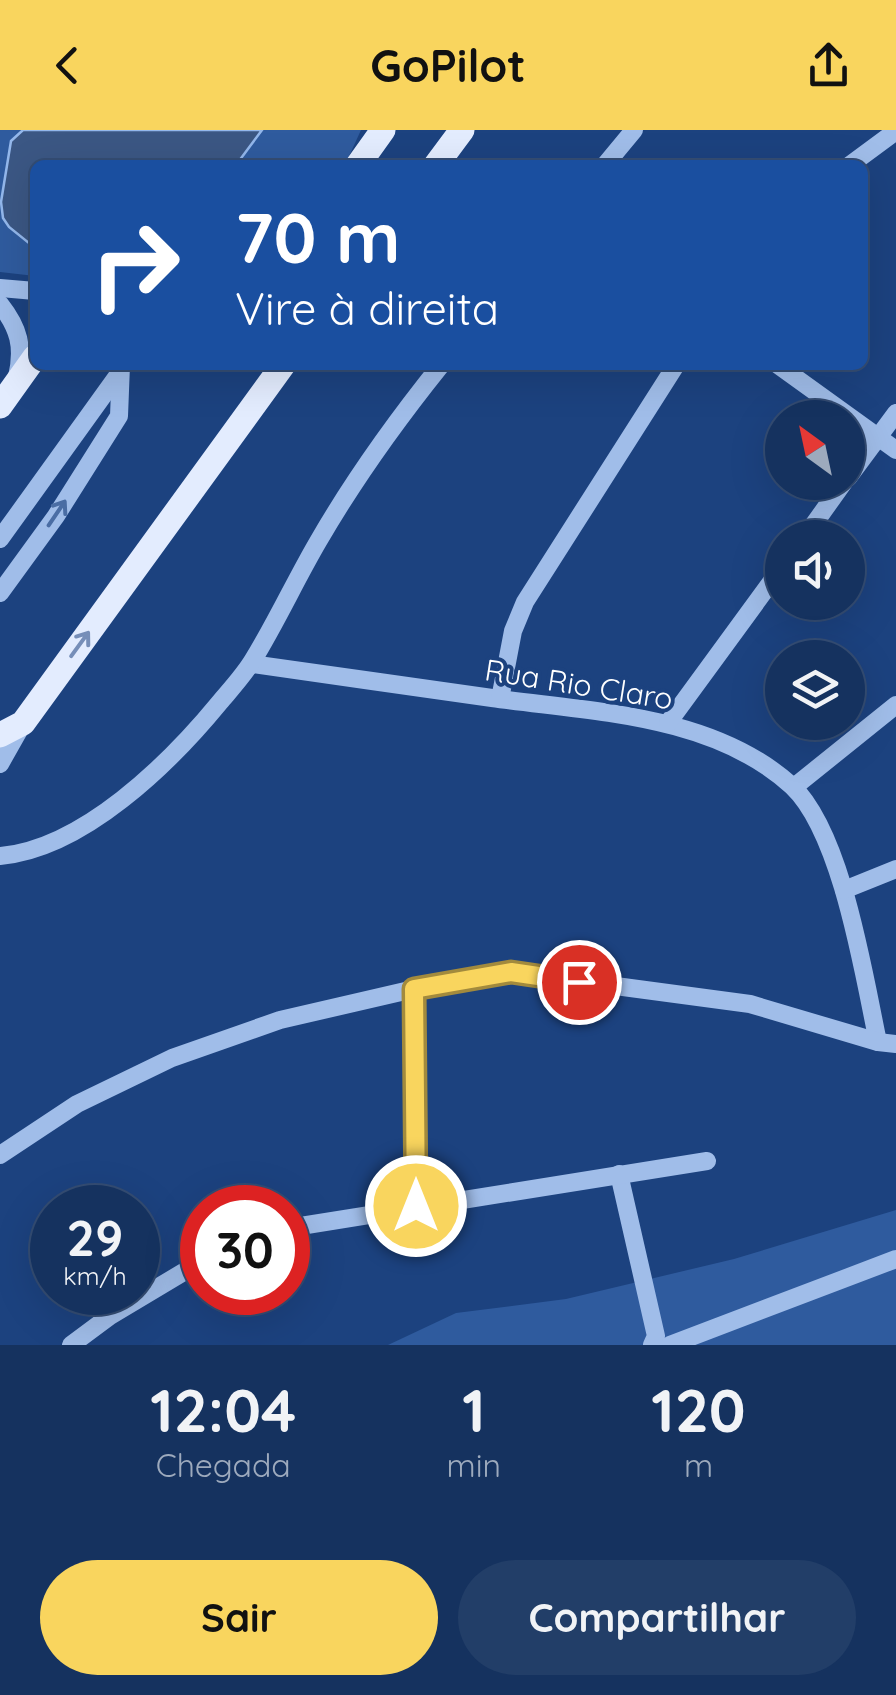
<!DOCTYPE html>
<html lang="pt">
<meta charset="utf-8">
<style>
body{margin:0;font-family:Quicksand,sans-serif;background:#223e68;color:#f1f3f6;height:100vh;display:flex;flex-direction:column;font-size:38px;white-space:nowrap}
*{box-sizing:border-box;margin:0}
p{font-size:32px;color:#9daabd}
.icon{flex:none;width:55px;height:55px;fill:none;stroke:currentColor;stroke-width:2;stroke-linecap:round;stroke-linejoin:round}
.map{position:relative;height:1215px;overflow:hidden}
.panel{display:flex;flex-direction:column;background:#15325f;flex:1}
.panel>*{flex:none}
.top-card{position:absolute;left:30px;top:30px;width:838px;height:210px;border-radius:15px;box-shadow:0 10px 40px #0002,0 0 0 2px #344d74;background:#1a4fa0;color:#fff;overflow:hidden}
.needle{width:65px;rotate:327deg}
.buttons{position:absolute;left:765px;top:270px;display:grid;gap:20px}
.buttons a{display:grid;place-items:center;width:100px;height:100px;border-radius:50%;background:#15325f;box-shadow:0 10px 40px #0002,0 0 0 2px #344d74;font-size:50px}
.speed{position:absolute;left:30px;top:1055px;display:flex;gap:20px;font-size:50px;font-weight:700;text-align:center}
.speed>*{display:grid;place-content:center;width:130px;height:130px;border-radius:50%;background:#15325f;box-shadow:0 10px 40px #0002,0 0 0 2px #344d74;line-height:1}
.speed small{font-size:25px;font-weight:400}
.speed .limit{border:15px solid #d22;background:#fff;color:#111}
.pin{position:absolute;display:grid;place-items:center;width:85px;height:85px;color:#fff;margin:-42px;border:5px solid #fff;border-radius:50%;box-shadow:0 2px 10px #0007}
.me{position:absolute;width:110px;margin:-55px;rotate:0deg;stroke-linejoin:round;filter:drop-shadow(0 0 8px #0008)}
.turn{display:flex;align-items:center;gap:35px;height:210px;padding:0 40px;font-size:45px}
.turn .icon{width:130px;height:130px;stroke-width:2.5}
.turn b{display:block;font-size:70px;line-height:85px}
.eta{display:flex;justify-content:space-evenly;align-items:center;height:170px;text-align:center}
.eta b{font-size:60px;font-weight:700;line-height:70px}
.button{display:flex;gap:20px;margin-top:auto;padding:20px 40px}
.button a{flex:1;height:115px;border-radius:60px;background:#f9d55e;color:#111;font-size:40px;font-weight:700;line-height:115px;text-align:center}
.button a+a{background:#223e68;color:#f1f3f6}
header{display:flex;justify-content:space-between;align-items:center;height:130px;padding:0 40px;background:#f9d55e;color:#111;font-size:45px;font-weight:700}
.map>svg:first-child{display:block}
.green{fill:#2f5b9e}
.water{fill:#3b5784;stroke:#93b7eb;stroke-width:2.5}
.lines{fill:none;stroke-linecap:round;stroke-linejoin:round}
.minor{stroke:#a0bde9;stroke-width:18}
.major{stroke:#e3ecfe;stroke-width:25}
.oneway{stroke:#4a6da4}
.oneway2{stroke:#768eb8}
.route-casing{stroke:#a28a3d;stroke-width:25}
.route{stroke:#f9d55e;stroke-width:18}
.labels{text-anchor:middle;dominant-baseline:central;stroke-width:8;stroke-linejoin:round;paint-order:stroke}
.street-label{font-size:30px;fill:#fff;stroke:#1c427f}
</style>
<header><svg class="icon" aria-label="back" viewBox="0 0 24 24"><path d="M15 5l-7 7 7 7"/></svg>GoPilot<svg class="icon" aria-label="share" viewBox="0 0 24 24"><path d="M12 15V3M7 8l5-5 5 5M5 13v7h14v-7"/></svg></header>
<div class="map">
<svg width="896" height="1215" viewBox="0 0 896 1215">
<rect width="100%" height="100%" fill="#1c427f"/>
<g class="green">
<polygon points="0,0 361,0 345,35 35,35 35,146 0,142"/>
<polygon points="896,1080 896,1215 388,1215 456,1183 566,1169 734,1129"/>
</g>
<polygon class="water" points="23,0 262,0 236,35 35,35 35,118 9,97 3,88 1,72 11,11"/>
<g class="lines">
<g class="minor">
<polyline points="605,35 634,0"/>
<polyline points="850,35 896,1"/>
<polyline points="0,158 35,161"/>
<path d="M0,174C19,198 24,217 17,247"/>
<polyline points="778,235 896,320"/>
<polyline points="848,348 896,283"/>
<polyline points="804,408 844,352"/>
<polyline points="0,409 118,245"/>
<polyline points="0,463 56,386 119,286 121,235"/>
<path d="M252,534C332,545 412,557 492,568C591,582 713,584 792,656C842,703 864,846 878,912"/>
<polyline points="500,569 513,501 525,472 676,235"/>
<polyline points="668,593 782,437"/>
<polyline points="0,634 22,595"/>
<polyline points="794,657 896,575"/>
<path d="M0,726C83,719 170,633 220,572C231,559 244,545 253,530C277,491 296,449 319,410C355,348 396,291 441,235"/>
<polyline points="844,760 896,739"/>
<polyline points="414,859 416,1076"/>
<polyline points="0,1025 77,974 172,928 280,890 414,859 511,842 750,874 878,912 896,914"/>
<polyline points="619,1044 656,1206 652,1215"/>
<polyline points="288,1098 707,1031"/>
<polyline points="71,1215 110,1186 202,1131"/>
<polyline points="670,1215 896,1129"/>
</g>
<g class="major">
<polyline points="358,35 383,0"/>
<polyline points="436,35 462,0"/>
<polyline points="0,276 35,227"/>
<polyline points="0,605 23,593 283,235"/>
</g>
</g>
<defs><path id="oneway-shaft" d="M-6 0H5M1.5-3L5.5 0L1.5 3" fill="none" stroke-width="1.6" stroke-linecap="round" stroke-linejoin="round" transform="scale(2.5)"/></defs>
<use class="oneway" href="#oneway-shaft" transform="translate(57 383) rotate(-56)"/>
<use class="oneway2" href="#oneway-shaft" transform="translate(80 514) rotate(-54)"/>
<g class="lines">
<defs>
<polyline id="route" points="416,1076 414,859 511,842 579,852"/>
</defs>
<use href="#route" class="route-casing"/>
<use href="#route" class="route"/>
</g>
<g class="labels">
<g class="street-label">
<text transform="translate(579 554) rotate(9)">Rua Rio Claro</text>
</g>
</g>
</svg>
<div class="buttons">
<a><svg class="needle" viewBox="-14 -14 28 28"><path d="M0-13l5 13h-10z" fill="#e53935"/><path d="M0 13l5-13h-10z" fill="#9daabd"/></svg></a>
<a><svg class="icon" aria-label="sound" viewBox="0 0 24 24"><path d="M4 9h4l5-4v14l-5-4H4zM17 9q2 3 0 6"/></svg></a>
<a><svg class="icon" aria-label="layers" viewBox="0 0 24 24"><path d="M12 4l9 5-9 5-9-5zM3 14l9 5 9-5"/></svg></a>
</div>
<div class="speed"><div>29<small>km/h</small></div><div class="limit">30</div></div>
<div class="pin" style="left:579px;top:852px;background:#d93025"><svg class="icon" aria-label="arrive" viewBox="0 0 24 24"><path d="M6 21V4h12l-3 4 3 4H6"/></svg></div>
<svg class="me" style="left:416px;top:1076px" viewBox="-20 -20 40 40"><circle r="17" fill="#f9d55e" stroke="#fff" stroke-width="3"/><path d="M0-11L8 9 0 5-8 9z" fill="#fff"/></svg>
<div class="top-card">
<div class="turn"><svg class="icon" aria-label="right" viewBox="0 0 24 24"><path d="M7 20v-9h11M14 6l5 5-5 5"/></svg><div><b>70 m</b>Vire à direita</div></div>
</div>
</div>
<section class="panel">
<div class="eta">
<div><b>12:04</b><p>Chegada</p></div>
<div><b>1</b><p>min</p></div>
<div><b>120</b><p>m</p></div>
</div>
<div class="button"><a>Sair</a><a>Compartilhar</a></div>
</section>
